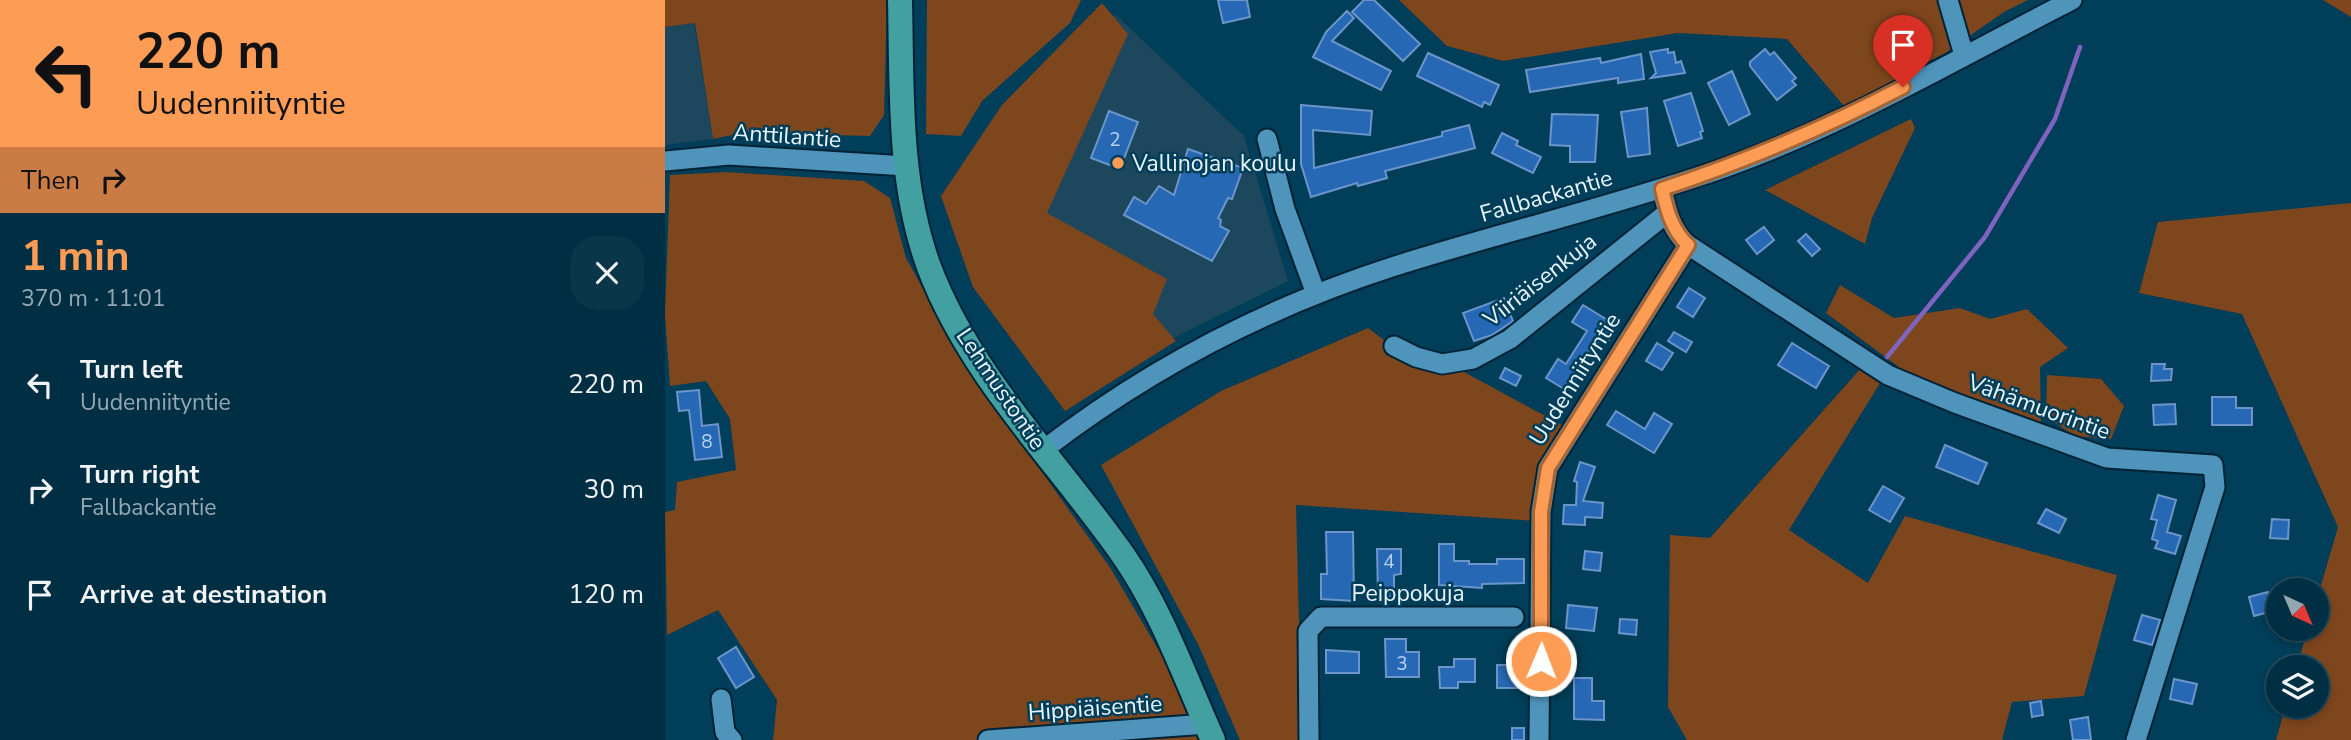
<!DOCTYPE html>
<meta charset="utf-8">
<style>
body{margin:0;font-family:"Nunito Sans",sans-serif;background:#0a364a;color:#f1f3f6;height:100vh;display:flex;flex-direction:column;font-size:26px;white-space:nowrap}
*{box-sizing:border-box;margin:0}
p{font-size:23px;color:#95a8b2}
.icon{flex:none;width:38px;height:38px;fill:none;stroke:currentColor;stroke-width:2;stroke-linecap:round;stroke-linejoin:round}
.map{position:relative;flex:1;overflow:hidden}
.side{display:flex;flex-direction:column;background:#002e43;width:665px}
.side>*{flex:none}
.top-card{background:#fd9c55;color:#111;overflow:hidden}
.needle{width:46px;rotate:136deg}
.tools{position:absolute;left:1601px;top:578px;display:grid;gap:14px}
.tools a{display:grid;place-items:center;width:63px;height:63px;border-radius:50%;background:#002e43;box-shadow:0 4px 10px #0003,0 0 0 2px #224a5c;font-size:35px}
.pin{position:absolute;display:grid;place-items:center;width:60px;height:60px;color:#fff;margin:-72px -30px;border-radius:50% 50% 50% 0;rotate:-45deg;box-shadow:0 0 7px #0007}
.pin .icon{rotate:45deg}
.me{position:absolute;width:77px;margin:-38px;rotate:1deg;stroke-linejoin:round;filter:drop-shadow(0 0 5px #0008)}
.turn{display:flex;align-items:center;gap:24px;height:147px;padding:0 21px;font-size:32px}
.turn .icon{width:91px;height:91px;stroke-width:2.5}
.turn b{display:block;font-size:49px;line-height:60px}
.then{display:flex;align-items:center;height:66px;padding:0 21px;background:#0003;gap:14px;font-size:26px}
.round{display:grid;place-items:center;flex:none;width:74px;height:74px;border-radius:28px;background:#0a364a}
.overview{display:flex;align-items:center;justify-content:space-between;height:119px;padding:0 21px}
h1{font-size:42px;font-weight:700;line-height:52px;color:#fd9c55}
ul{padding:0;list-style:none}
li{display:flex;align-items:center;gap:21px;height:105px;padding:0 21px}
li div{flex:1}
li b{display:block;font-size:26px}
li em{font-style:normal}
main{display:flex;flex:1;min-height:0}
.map>svg:first-child{display:block}
.built{fill:#1c475c}
.green{fill:#7d461d}
.lines{fill:none;stroke-linecap:round;stroke-linejoin:round}
.stream{stroke:#7e64bf;stroke-width:4.5}
.building{fill:#2768b5;stroke:#6c95ca;stroke-width:2}
.minor-casing{stroke:#002336;stroke-width:23}
.major-casing{stroke:#002336;stroke-width:28}
.minor{stroke:#4f94bb;stroke-width:19}
.major{stroke:#42a0a1;stroke-width:24}
.route-casing{stroke:#a46537;stroke-width:18}
.route{stroke:#fd9c55;stroke-width:12}
.poi-dot{fill:#fd9c55;stroke:#003e59;stroke-width:2.5}
.labels{text-anchor:middle;dominant-baseline:central;stroke-width:5;stroke-linejoin:round;paint-order:stroke}
.number-label{font-size:19px;fill:#b7d2eb}
.street-label{font-size:23px;fill:#e7f5fd;stroke:#003e59}
.poi-label{font-size:23px;fill:#e7f5fd;stroke:#003e59;text-anchor:start}
</style>
<main>
<section class="side">
<div class="top-card">
<div class="turn"><svg class="icon" aria-label="left" viewBox="0 0 24 24"><path d="M17 20v-9H6M10 6l-5 5 5 5"/></svg><div><b>220 m</b>Uudenniityntie</div></div>
<div class="then">Then<svg class="icon" aria-label="right" viewBox="0 0 24 24"><path d="M7 20v-9h11M14 6l5 5-5 5"/></svg></div>
</div>
<div class="overview"><div><h1>1 min</h1><p>370 m · 11:01</p></div><a class="round"><svg class="icon" aria-label="close" viewBox="0 0 24 24"><path d="M6 6l12 12M18 6L6 18"/></svg></a></div>
<ul>
<li><svg class="icon" aria-label="left" viewBox="0 0 24 24"><path d="M17 20v-9H6M10 6l-5 5 5 5"/></svg><div><b>Turn left</b><p>Uudenniityntie</p></div><em>220 m</em></li>
<li><svg class="icon" aria-label="right" viewBox="0 0 24 24"><path d="M7 20v-9h11M14 6l5 5-5 5"/></svg><div><b>Turn right</b><p>Fallbackantie</p></div><em>30 m</em></li>
<li><svg class="icon" aria-label="arrive" viewBox="0 0 24 24"><path d="M6 21V4h12l-3 4 3 4H6"/></svg><div><b>Arrive at destination</b></div><em>120 m</em></li>
</ul>
</section>
<div class="map">
<svg width="1686" height="740" viewBox="0 0 1686 740">
<rect width="100%" height="100%" fill="#003e59"/>
<g class="built">
<polygon points="450,14 579,136 623,281 482,351 294,191"/>
<polygon points="29,23 48,139 0,145 0,27"/>
</g>
<g class="green">
<polygon points="0,0 222,0 219,115 205,136 77,133 48,139 30,23 0,27"/>
<polygon points="262,0 416,0 405,23 317,101 296,136 261,134"/>
<polygon points="734,0 1363,0 1339,12 1280,53 1179,106 1122,39 1013,33 838,61 782,46"/>
<polygon points="1658,0 1686,0 1686,17"/>
<polygon points="437,3 463,34 382,213 502,279 488,314 511,341 400,411 308,287 276,196 337,105"/>
<polygon points="1246,119 1250,128 1207,218 1200,244 1100,190"/>
<polygon points="61,172 199,181 225,198 241,258 300,364 446,569 503,666 535,740 108,740 112,700 53,610 2,635 0,512 10,510 12,482 71,470 65,419 41,381 5,386 0,315 5,175"/>
<polygon points="1686,203 1686,740 1611,740 1621,705 1652,705 1652,667 1632,667 1643,628 1652,628 1652,599 1673,527 1577,314 1474,293 1493,222"/>
<polygon points="1175,285 1229,318 1295,308 1325,319 1362,309 1403,348 1375,367 1376,425 1238,370 1161,313"/>
<polygon points="703,328 728,347 786,365 897,425 871,469 871,521 631,505 637,740 575,740 533,644 436,465 556,391"/>
<polygon points="1197,367 1217,380 1124,530 1203,583 1240,516 1452,575 1419,696 1347,702 1337,740 1022,740 1003,707 1005,535 1045,538"/>
<polygon points="1382,375 1436,379 1459,406 1446,439 1410,436 1381,417"/>
</g>
<g class="lines">
<polyline class="stream" points="1222,357 1320,237 1390,119 1415,47"/>
</g>
<g class="building">
<polygon points="553,0 582,0 585,17 558,23"/>
<polygon points="699,0 709,0 755,44 738,61 687,12"/>
<polygon points="682,11 689,18 667,41 726,71 716,90 648,57 661,32"/>
<polygon points="1003,49 1003,53 1009,52 1011,63 1016,61 1020,73 986,78 991,73 985,52"/>
<polygon points="1100,49 1105,55 1109,52 1131,78 1127,81 1131,85 1112,100 1085,66 1085,62"/>
<polygon points="763,53 834,85 825,105 819,102 817,107 752,76"/>
<polygon points="976,54 979,79 953,83 953,78 865,92 861,70 935,58 936,63"/>
<polygon points="1067,71 1085,114 1064,125 1043,83"/>
<polygon points="1026,93 1038,131 1035,132 1037,138 1013,146 999,101"/>
<polygon points="636,105 707,111 705,135 648,130 649,168 777,136 777,132 804,125 810,148 720,171 722,178 693,186 692,183 646,197 636,164"/>
<polygon points="982,108 985,154 963,157 956,112"/>
<polygon points="444,111 473,122 455,169 426,158"/>
<polygon points="887,114 933,115 930,162 905,162 905,146 885,145"/>
<polygon points="837,133 853,141 851,145 876,157 868,173 827,153"/>
<polygon points="523,149 578,168 567,199 563,198 553,218 556,220 555,226 564,231 547,261 459,215 469,197 481,204 494,186 509,195"/>
<polygon points="1099,227 1109,240 1092,254 1081,240"/>
<polygon points="1141,234 1155,249 1147,256 1133,241"/>
<polygon points="1024,288 1040,298 1028,317 1012,307"/>
<polygon points="839,298 848,321 827,335 809,341 798,313"/>
<polygon points="918,305 952,326 942,343 935,339 908,382 905,380 899,389 881,378 893,359 901,364 922,331 907,322"/>
<polygon points="1009,332 1027,342 1021,352 1003,341"/>
<polygon points="992,343 1008,353 997,370 981,361"/>
<polygon points="1127,343 1164,366 1151,388 1113,365"/>
<polygon points="1487,364 1500,364 1499,369 1507,369 1506,380 1486,381"/>
<polygon points="840,368 856,376 851,386 835,378"/>
<polygon points="34,390 37,426 53,424 57,457 30,460 24,410 14,411 12,392"/>
<polygon points="1547,397 1571,397 1571,408 1587,408 1587,425 1547,425"/>
<polygon points="1510,404 1511,424 1489,425 1488,405"/>
<polygon points="951,411 980,429 989,413 1007,424 989,453 942,425"/>
<polygon points="1280,445 1322,463 1313,484 1271,467"/>
<polygon points="915,462 930,467 918,501 938,503 937,518 920,517 920,525 898,524 899,505 911,505 912,482 909,481"/>
<polygon points="1218,486 1239,498 1225,522 1204,510"/>
<polygon points="1493,495 1511,500 1502,532 1516,536 1510,554 1490,548 1493,541 1487,539 1492,520 1486,519"/>
<polygon points="1381,509 1401,519 1394,533 1373,523"/>
<polygon points="1607,519 1624,520 1623,539 1605,538"/>
<polygon points="661,532 688,532 689,601 656,599 656,574 662,574"/>
<polygon points="774,544 789,544 789,561 804,561 804,564 832,564 832,559 859,559 859,583 817,584 817,588 774,585"/>
<polygon points="712,549 736,549 736,574 729,575 729,597 713,597"/>
<polygon points="920,551 937,553 935,571 918,569"/>
<polygon points="1603,592 1608,611 1589,616 1584,597"/>
<polygon points="903,605 932,608 929,631 901,628"/>
<polygon points="1477,615 1495,620 1487,645 1469,640"/>
<polygon points="955,619 972,620 971,635 954,633"/>
<polygon points="720,639 741,639 741,652 754,652 754,677 721,677"/>
<polygon points="71,647 89,677 71,688 53,658"/>
<polygon points="661,650 694,652 694,673 661,673"/>
<polygon points="789,659 810,659 810,682 793,682 793,688 775,688 774,667 789,667"/>
<rect x="832" y="665" width="27" height="23"/>
<polygon points="909,678 927,678 927,701 939,701 939,720 909,719"/>
<polygon points="1509,679 1532,684 1527,704 1505,699"/>
<polygon points="1376,701 1378,715 1367,717 1365,703"/>
<polygon points="1423,717 1426,740 1408,740 1405,720"/>
<rect x="847" y="728" width="12" height="12"/>
</g>
<g class="lines">
<defs>
<g id="minor">
<polyline points="1283,0 1299,55"/>
<polyline points="602,139 620,209 651,294"/>
<polyline points="0,161 64,155 241,166"/>
<polyline points="1023,245 1223,375 1290,403 1442,458 1548,465 1550,487 1471,740"/>
<polyline points="729,346 751,357 777,364 808,359 845,339 1002,213"/>
<path d="M377,451C483,369 600,308 727,267C837,232 950,206 1059,168C1180,125 1293,58 1407,0"/>
<polyline points="56,699 60,732 67,740"/>
<polyline points="323,740 541,724"/>
<polyline points="644,740 643,631 656,617 849,617"/>
<path d="M874,740L876,512L883,468L1023,245C1006,230 1002,211 997,189"/>
</g>
<path id="major" d="M235,0C237,88 233,183 264,267C305,376 392,461 458,555C497,611 520,678 548,740"/>
</defs>
<use href="#minor" class="minor-casing"/>
<use href="#major" class="major-casing"/>
<use href="#minor" class="minor"/>
<use href="#major" class="major"/>
</g>
<g class="lines">
<defs>
<path id="route" d="M876,661V512L883,468L1023,245C1007,230 1002,211 997,189C1080,161 1160,128 1238,87"/>
</defs>
<use href="#route" class="route-casing"/>
<use href="#route" class="route"/>
</g>
<circle class="poi-dot" cx="453" cy="163" r="7"/>
<g class="labels">
<g class="number-label">
<text x="450" y="140">2</text>
<text x="42" y="442">8</text>
<text x="724" y="562">4</text>
<text x="737" y="664">3</text>
</g>
<g class="street-label">
<text transform="translate(122 136) rotate(4)">Anttilantie</text>
<text transform="translate(881 196) rotate(-16)">Fallbackantie</text>
<text transform="translate(875 280) rotate(-38)">Viiriäisenkuja</text>
<text transform="translate(910 379) rotate(-58)">Uudenniityntie</text>
<text transform="translate(336 389) rotate(56)">Lehmustontie</text>
<text transform="translate(1374 407) rotate(20)">Vähämuorintie</text>
<text x="743" y="593">Peippokuja</text>
<text transform="translate(430 708) rotate(-4)">Hippiäisentie</text>
</g>
<g class="poi-label">
<text x="467" y="163">Vallinojan koulu</text>
</g>
</g>
</svg>
<div class="tools">
<a><svg class="needle" viewBox="-14 -14 28 28"><path d="M0-13l5 13h-10z" fill="#e53935"/><path d="M0 13l5-13h-10z" fill="#95a8b2"/></svg></a>
<a><svg class="icon" aria-label="layers" viewBox="0 0 24 24"><path d="M12 4l9 5-9 5-9-5zM3 14l9 5 9-5"/></svg></a>
</div>
<div class="pin" style="left:1238px;top:87px;background:#d93025"><svg class="icon" aria-label="arrive" viewBox="0 0 24 24"><path d="M6 21V4h12l-3 4 3 4H6"/></svg></div>
<svg class="me" style="left:876px;top:661px" viewBox="-20 -20 40 40"><circle r="17" fill="#fd9c55" stroke="#fff" stroke-width="3"/><path d="M0-11L8 9 0 5-8 9z" fill="#fff"/></svg>
</div>
</main>
